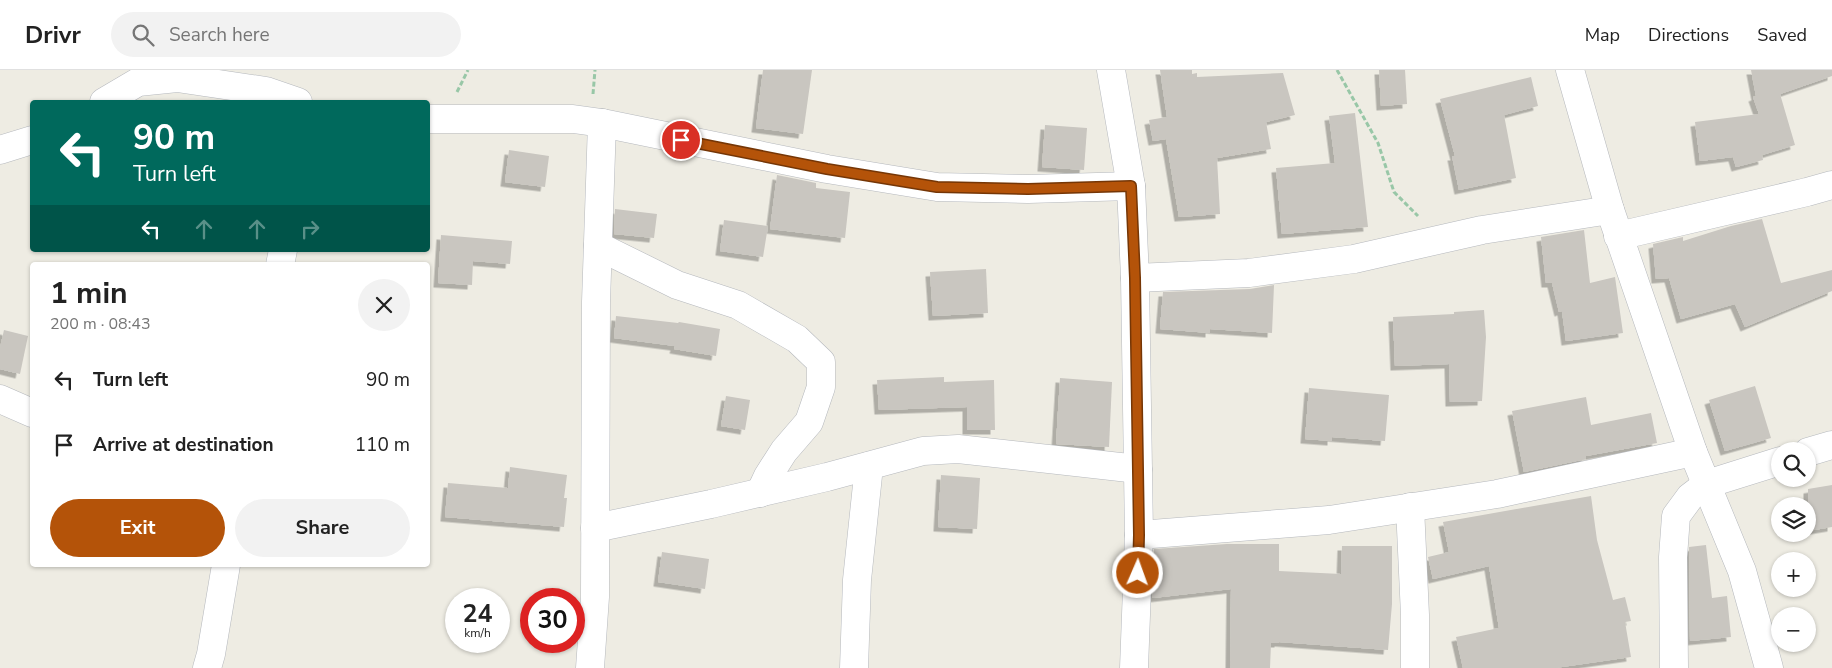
<!DOCTYPE html>
<meta charset="utf-8">
<style>
body{margin:0;font-family:"Nunito Sans",sans-serif;background:#f2f2f2;color:#222;height:100vh;display:flex;flex-direction:column;font-size:19px;white-space:nowrap}
*{box-sizing:border-box;margin:0}
p{font-size:16px;color:#767676}
.icon{flex:none;width:28px;height:28px;fill:none;stroke:currentColor;stroke-width:2;stroke-linecap:round;stroke-linejoin:round}
.map{position:relative;flex:1;overflow:hidden}
.details{position:absolute;left:30px;top:192px;width:400px;height:305px;display:flex;flex-direction:column;background:#fff;border-radius:5px;box-shadow:0 1px 4px #0004}
.details>*{flex:none}
.hud{position:absolute;left:30px;top:30px;width:400px;height:152px;border-radius:5px;box-shadow:0 1px 4px #0004;background:#00695c;color:#fff;overflow:hidden}
.tools{position:absolute;left:1771px;top:372px;display:grid;gap:10px}
.tools a{display:grid;place-items:center;width:45px;height:45px;border-radius:50%;background:#fff;box-shadow:0 1px 4px #0004;font-size:25px}
.speed{position:absolute;left:445px;top:518px;display:flex;gap:10px;font-size:25px;font-weight:700;text-align:center}
.speed>*{display:grid;place-content:center;width:65px;height:65px;border-radius:50%;background:#fff;box-shadow:0 1px 4px #0004;line-height:1}
.speed small{font-size:12px;font-weight:400}
.speed .limit{border:8px solid #d22;background:#fff;color:#111}
.pin{position:absolute;display:grid;place-items:center;width:42px;height:42px;color:#fff;margin:-21px;border:2px solid #fff;border-radius:50%;box-shadow:0 1px 5px #0007}
.me{position:absolute;width:55px;margin:-28px;rotate:2deg;stroke-linejoin:round;filter:drop-shadow(0 0 4px #0008)}
.turn{display:flex;align-items:center;gap:18px;height:105px;padding:0 20px;font-size:22px}
.turn .icon{width:65px;height:65px;stroke-width:2.5}
.turn b{display:block;font-size:35px;line-height:42px}
.lanes{display:flex;align-items:center;height:48px;padding:0 20px;background:#0003;justify-content:center;gap:25px;direction:ltr}
.lanes .off{opacity:.35}
.round{display:grid;place-items:center;flex:none;width:52px;height:52px;border-radius:26px;background:#f2f2f2}
.head{display:flex;align-items:center;justify-content:space-between;height:85px;padding:0 20px}
h1{font-size:30px;font-weight:700;line-height:38px}
.button{display:flex;gap:10px;margin-top:auto;padding:10px 20px}
.button a{flex:1;height:58px;border-radius:30px;background:#b45309;color:#fff;font-size:20px;font-weight:700;line-height:58px;text-align:center}
.button a+a{background:#f2f2f2;color:#222}
ul{padding:0;list-style:none}
li{display:flex;align-items:center;gap:15px;height:65px;padding:0 20px}
li div{flex:1}
li b{display:block;font-size:19px}
li em{font-style:normal}
header{display:flex;align-items:center;gap:30px;box-sizing:border-box;height:70px;padding:0 25px;background:#fff;border-bottom:1px solid #e0e0e0}
header strong{font-size:24px}
nav{display:flex;gap:28px;margin-inline-start:auto;font-size:18px}
.search{width:350px;height:45px;background:#f2f2f2;display:flex;align-items:center;gap:12px;box-sizing:border-box;padding:0 18px;border-radius:28px;color:#767676;font-size:19px}
.map>svg:first-child{display:block}
.building{fill:#c9c6c0;filter:url(#shadow)}
.lines{fill:none;stroke-linecap:round;stroke-linejoin:round}
.minor-casing{stroke:#b5b8bd;stroke-width:29}
.path{stroke:#98c7a7;stroke-width:3;stroke-dasharray:5 2.5;stroke-linecap:butt}
.minor{stroke:#fff;stroke-width:28}
.route-casing{stroke:#753606;stroke-width:12}
.route{stroke:#b45309;stroke-width:9}
</style>
<header>
<strong>Drivr</strong>
<div class="search"><svg class="icon" aria-label="search" viewBox="0 0 24 24"><circle cx="10" cy="10" r="6"/><path d="M15 15l6 6"/></svg>Search here</div>
<nav><a>Map</a><a>Directions</a><a>Saved</a></nav>
</header>
<div class="map">
<svg width="1832" height="598" viewBox="0 0 1832 598">
<defs>
<filter id="shadow"><feDropShadow dx="-4.5" dy="4.5" stdDeviation="0" flood-color="#0004"/></filter>
</defs>
<rect width="100%" height="100%" fill="#eeece3"/>
<g class="building">
<polygon points="763,0 812,0 803,64 756,58"/>
<polygon points="1160,0 1192,0 1192,4 1197,3 1197,7 1283,3 1295,45 1266,52 1271,79 1217,88 1220,144 1179,147 1166,69 1153,71 1149,50 1167,47"/>
<polygon points="1379,0 1405,0 1407,34 1381,36"/>
<polygon points="1751,0 1832,0 1832,6 1780,24 1795,75 1762,85 1763,90 1736,97 1733,87 1700,91 1695,52 1759,44 1753,27 1756,26"/>
<polygon points="1531,7 1538,36 1504,45 1516,108 1459,120 1452,86 1455,86 1440,29"/>
<polygon points="1355,43 1368,157 1282,164 1276,98 1335,93 1329,46"/>
<polygon points="1045,55 1087,58 1084,100 1042,97"/>
<polygon points="509,80 549,86 545,117 505,112"/>
<polygon points="777,105 816,113 816,118 850,122 845,168 770,159"/>
<polygon points="615,139 657,144 654,168 614,164"/>
<polygon points="1762,149 1781,213 1832,200 1832,221 1745,257 1735,234 1681,249 1669,208 1656,209 1653,174 1683,167 1683,171 1731,156"/>
<polygon points="724,150 768,156 763,187 720,181"/>
<polygon points="1584,160 1590,213 1615,207 1623,263 1566,271 1562,241 1559,242 1552,213 1546,213 1541,167"/>
<polygon points="441,165 512,171 510,194 473,191 472,215 438,213"/>
<polygon points="986,199 988,243 933,246 930,202"/>
<polygon points="1274,215 1272,263 1210,259 1210,263 1160,259 1163,222 1250,219"/>
<polygon points="1484,240 1486,267 1482,331 1450,332 1449,294 1395,296 1393,247 1454,244 1454,242"/>
<polygon points="616,246 678,253 679,252 720,259 716,286 674,279 675,276 614,268"/>
<polygon points="4,260 28,266 20,304 0,299 0,278"/>
<polygon points="944,307 944,312 994,310 995,360 967,360 967,337 879,340 877,310"/>
<polygon points="1060,308 1112,312 1109,377 1056,374"/>
<polygon points="1755,316 1771,368 1725,381 1709,330"/>
<polygon points="1309,318 1389,325 1385,371 1332,367 1332,371 1305,369"/>
<polygon points="726,326 750,330 745,360 721,356"/>
<polygon points="1586,327 1591,355 1651,343 1657,373 1586,386 1586,389 1524,402 1512,341"/>
<polygon points="510,397 567,405 564,428 567,428 564,457 445,447 448,413 508,418"/>
<polygon points="941,405 980,408 977,459 938,457"/>
<polygon points="1832,415 1832,457 1808,461 1808,419"/>
<polygon points="1591,426 1597,470 1613,530 1625,527 1631,551 1625,552 1631,587 1555,598 1463,598 1456,567 1499,558 1489,496 1433,509 1428,487 1449,482 1443,452"/>
<polygon points="1227,474 1279,474 1279,501 1341,504 1342,476 1392,476 1392,534 1388,580 1279,572 1279,573 1271,573 1270,598 1230,598 1231,519 1153,528 1152,526 1154,479"/>
<polygon points="1706,475 1712,528 1727,526 1731,567 1690,571 1689,477"/>
<polygon points="662,482 709,489 705,519 658,512"/>
</g>
<g class="lines">
<defs>
<g id="minor">
<polyline points="1111,0 1131,116 1135,208 1139,465 1134,598"/>
<polyline points="1570,0 1610,140 1693,382 1742,501 1769,598"/>
<polyline points="104,32 138,12 177,8 266,21 298,32"/>
<polyline points="428,49 573,49 602,53 827,99 937,117 1028,119 1131,116"/>
<polyline points="0,80 32,70"/>
<polyline points="1618,166 1807,122 1832,115"/>
<polyline points="598,176 677,215 738,235 797,269 821,292 821,317 809,352 784,381 768,406 760,423"/>
<polyline points="280,195 283,180"/>
<polyline points="1135,208 1249,203 1354,189 1482,160 1610,140"/>
<polyline points="0,329 32,343"/>
<polyline points="1808,382 1832,375"/>
<polyline points="1410,437 1415,545 1415,598"/>
<polyline points="595,458 711,434 827,407 923,381 958,379 1138,399"/>
<polyline points="1139,465 1329,450 1497,424 1693,382"/>
<polyline points="207,598 211,584 226,495"/>
<polyline points="590,598 595,527 596,232 602,53"/>
<polyline points="854,598 857,510 869,396"/>
<polyline points="1674,598 1673,487 1676,446 1690,427 1707,414 1780,391"/>
</g>
</defs>
<use href="#minor" class="minor-casing"/>
<g class="path">
<polyline points="1337,0 1378,73 1394,122 1418,146"/>
<polyline points="457,22 468,0"/>
<polyline points="593,24 595,0"/>
</g>
<use href="#minor" class="minor"/>
</g>
<g class="lines">
<defs>
<polyline id="route" points="681,70 827,99 937,117 1028,119 1131,116 1135,208 1139,465 1138,503"/>
</defs>
<use href="#route" class="route-casing"/>
<use href="#route" class="route"/>
</g>
</svg>
<div class="tools">
<a><svg class="icon" aria-label="search" viewBox="0 0 24 24"><circle cx="10" cy="10" r="6"/><path d="M15 15l6 6"/></svg></a>
<a><svg class="icon" aria-label="layers" viewBox="0 0 24 24"><path d="M12 4l9 5-9 5-9-5zM3 14l9 5 9-5"/></svg></a>
<a>+</a>
<a>−</a>
</div>
<div class="speed"><div>24<small>km/h</small></div><div class="limit">30</div></div>
<div class="pin" style="left:681px;top:70px;background:#d93025"><svg class="icon" aria-label="arrive" viewBox="0 0 24 24"><path d="M6 21V4h12l-3 4 3 4H6"/></svg></div>
<svg class="me" style="left:1138px;top:503px" viewBox="-20 -20 40 40"><circle r="17" fill="#b45309" stroke="#fff" stroke-width="3"/><path d="M0-11L8 9 0 5-8 9z" fill="#fff"/></svg>
<div class="hud">
<div class="turn"><svg class="icon" aria-label="left" viewBox="0 0 24 24"><path d="M17 20v-9H6M10 6l-5 5 5 5"/></svg><div><b>90 m</b>Turn left</div></div>
<div class="lanes"><svg class="icon" aria-label="left" viewBox="0 0 24 24"><path d="M17 20v-9H6M10 6l-5 5 5 5"/></svg><svg class="icon off" aria-label="ahead" viewBox="0 0 24 24"><path d="M12 20V5M6 11l6-6 6 6"/></svg><svg class="icon off" aria-label="ahead" viewBox="0 0 24 24"><path d="M12 20V5M6 11l6-6 6 6"/></svg><svg class="icon off" aria-label="right" viewBox="0 0 24 24"><path d="M7 20v-9h11M14 6l5 5-5 5"/></svg></div>
</div>
<section class="details">
<div class="head"><div><h1>1 min</h1><p>200 m · 08:43</p></div><a class="round"><svg class="icon" aria-label="close" viewBox="0 0 24 24"><path d="M6 6l12 12M18 6L6 18"/></svg></a></div>
<ul>
<li><svg class="icon" aria-label="left" viewBox="0 0 24 24"><path d="M17 20v-9H6M10 6l-5 5 5 5"/></svg><div><b>Turn left</b></div><em>90 m</em></li>
<li><svg class="icon" aria-label="arrive" viewBox="0 0 24 24"><path d="M6 21V4h12l-3 4 3 4H6"/></svg><div><b>Arrive at destination</b></div><em>110 m</em></li>
</ul>
<div class="button"><a>Exit</a><a>Share</a></div>
</section>
</div>
